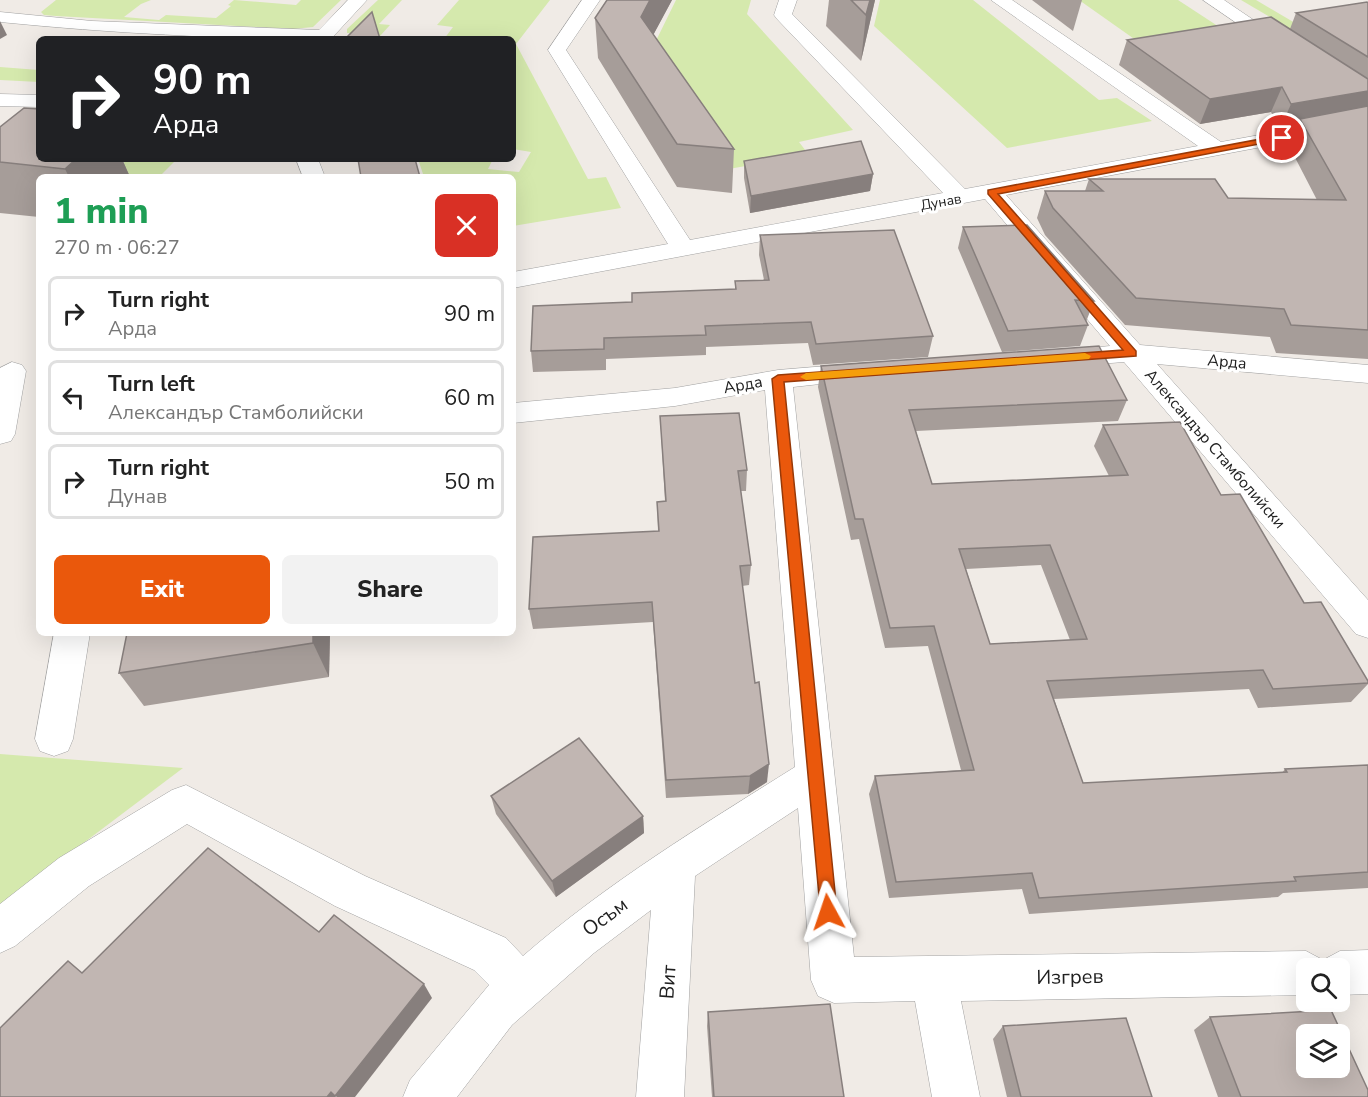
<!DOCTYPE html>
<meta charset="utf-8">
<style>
body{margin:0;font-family:"Nunito Sans",sans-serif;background:#f2f2f2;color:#222;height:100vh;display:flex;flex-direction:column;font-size:22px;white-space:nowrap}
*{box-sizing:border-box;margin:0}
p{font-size:20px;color:#767676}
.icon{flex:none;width:33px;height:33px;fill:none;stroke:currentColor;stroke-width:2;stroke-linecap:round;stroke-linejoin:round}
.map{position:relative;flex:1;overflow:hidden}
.panel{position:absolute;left:36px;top:174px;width:480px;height:462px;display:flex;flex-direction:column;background:#fff;border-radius:9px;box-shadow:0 6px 24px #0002}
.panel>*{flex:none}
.banner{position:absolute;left:36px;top:36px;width:480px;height:126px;border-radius:9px;box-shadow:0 6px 24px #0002;background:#202124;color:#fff;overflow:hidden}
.fabs{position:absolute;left:1296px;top:958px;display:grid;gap:12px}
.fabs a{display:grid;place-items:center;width:54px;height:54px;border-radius:9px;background:#fff;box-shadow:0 6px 24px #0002;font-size:30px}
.pin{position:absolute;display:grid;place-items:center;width:51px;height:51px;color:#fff;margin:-26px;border:3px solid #fff;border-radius:50%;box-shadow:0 2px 6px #0007}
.me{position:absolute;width:66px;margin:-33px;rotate:355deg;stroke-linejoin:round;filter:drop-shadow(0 0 4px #0008)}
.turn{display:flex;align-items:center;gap:21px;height:126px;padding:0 18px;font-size:27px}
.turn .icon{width:78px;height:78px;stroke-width:2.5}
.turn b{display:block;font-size:42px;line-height:51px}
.round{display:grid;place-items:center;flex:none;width:63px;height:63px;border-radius:9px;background:#f2f2f2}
.summary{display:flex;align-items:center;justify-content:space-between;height:102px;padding:0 18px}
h1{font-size:36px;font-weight:800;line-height:45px;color:#1e9e55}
.action{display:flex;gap:12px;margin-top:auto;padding:12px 18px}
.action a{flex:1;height:69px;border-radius:9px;background:#ea580c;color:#fff;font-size:24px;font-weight:800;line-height:69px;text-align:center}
.action a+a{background:#f2f2f2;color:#222}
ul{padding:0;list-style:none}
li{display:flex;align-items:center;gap:18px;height:75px;margin:0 12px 9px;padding:0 6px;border:3px solid #e0e0e0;border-radius:9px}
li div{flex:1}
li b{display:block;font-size:22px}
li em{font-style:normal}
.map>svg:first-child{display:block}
.grass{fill:#d5e9ad}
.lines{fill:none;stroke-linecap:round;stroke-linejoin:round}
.minor-casing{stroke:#a1a1a1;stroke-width:1}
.minor{fill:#fff;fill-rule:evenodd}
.wall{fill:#a69d99;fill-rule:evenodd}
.shaded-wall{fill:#877f7d}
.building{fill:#c1b6b2;stroke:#877f7d;stroke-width:1.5;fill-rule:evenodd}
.route{fill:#ea580c;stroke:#983908;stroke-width:1.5}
.slow{fill:#f59e0b}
.labels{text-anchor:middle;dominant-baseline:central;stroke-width:6;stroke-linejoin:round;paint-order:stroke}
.far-street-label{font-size:14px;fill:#202020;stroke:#fff}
.street-label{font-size:16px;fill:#202020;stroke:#fff}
.near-street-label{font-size:20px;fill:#202020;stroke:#fff}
</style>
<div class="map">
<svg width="1368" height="1097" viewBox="0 0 1368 1097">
<rect width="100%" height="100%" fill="#f0ebe6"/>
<g class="grass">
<polygon points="56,0 151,0 141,4 124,17 159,20 166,15 216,18 231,6 228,5 234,0 296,5 301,0 341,0 313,27 293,29 56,16 44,15 41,12"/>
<polygon points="378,0 402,0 379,24 390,25 380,36 347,33 347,29"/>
<polygon points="459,0 550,0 516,44 588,179 606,177 621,208 513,226 513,177 424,177 418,159 493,159 488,169 519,172 531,152 513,149 513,39 444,39 453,27 437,25"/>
<polygon points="676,0 751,0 747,14 853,130 799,142 809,155 723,170 648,57"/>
<polygon points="880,0 973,0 1099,100 1117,98 1152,121 1007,148 874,26"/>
<polygon points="1079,0 1178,0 1233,36 1208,91"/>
<polygon points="1241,0 1256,0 1368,66 1368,75"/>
<polygon points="0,67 39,70 39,82 0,80"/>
<polygon points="128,159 177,159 159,177 111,174"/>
<polygon points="0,754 183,768 33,881 0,928"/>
</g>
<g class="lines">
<defs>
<g id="minor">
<path d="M348,0H367L331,39C221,39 110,33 0,22V12L92,21L319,30Z"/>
<polygon points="582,0 600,0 566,50 690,240 943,193 777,19 774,15 779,0 797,0 792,14 965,189 1198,146 991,0 1012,0 1221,142 1368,115 1368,127 1006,195 1140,345 1368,365 1368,383 1157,364 1368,600 1368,638 1356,634 1124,362 1059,367 1049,364 1045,358 1049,352 1110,346 985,199 513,288 513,272 668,244 548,50"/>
<polygon points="1203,0 1224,0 1292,46 1283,52 1276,50"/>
<polygon points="0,94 39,95 39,107 0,106"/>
<polygon points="296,159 318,159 325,177 303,177"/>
<polygon points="12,362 22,365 26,371 15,434 11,441 0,444 0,368"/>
<path d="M864,363L874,366L878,372L874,378L793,387L854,957L1306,951L1323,960L1340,951L1368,950V994L1340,995V969H1306V995L961,1001L980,1097H932L915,1001L834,1003L818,996L811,980L798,808L695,876L684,1097H636L651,910L594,953L512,1025L457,1097H403L410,1080L489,985L474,970L335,906L187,824L89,886L15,946L0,953V904L59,858L172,790L186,785L365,876L506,938L523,956C607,883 701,826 795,767L765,390L675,406L513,423V403L675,388L778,370Z"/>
<polygon points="54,633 90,633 73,739 68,751 54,756 40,751 35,739"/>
</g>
</defs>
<use href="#minor" class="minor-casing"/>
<use href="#minor" class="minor"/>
</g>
<g class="wall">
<polygon points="607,0 672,0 653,35 734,149 732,193 677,187 598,58 595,18"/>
<polygon points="829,0 875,0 861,61 826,26"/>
<polygon points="1032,0 1082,0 1073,31"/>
<polygon points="1368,3 1368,359 1276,353 1270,337 1125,325 1045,235 1037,218 1045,191 1085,191 1089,179 1228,198 1317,200 1288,144 1297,126 1280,129 1271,112 1200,124 1119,65 1127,40 1290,29 1296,13"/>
<polygon points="0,127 39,159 122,159 130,177 39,177 39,217 0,213"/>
<polygon points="744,161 873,174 870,191 750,213 744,178"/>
<polygon points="963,227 1094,301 1086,322 1088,325 1080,346 1002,352 958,248"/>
<polygon points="760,235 933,336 928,357 813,365 808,343 706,347 706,355 606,359 606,370 533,372 531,351 632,302 735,289 735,281 764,280 759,255"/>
<path d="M821,366L1127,400L1118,421L916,431L932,484L1109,476L1094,446L1103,425L1221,495L1304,603L1368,681V684L1351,702L1258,708L1249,689L1054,699L1083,783L1282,773L1285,769L1368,765V888L1283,893L1278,897L1029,914L1022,889L889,898L869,794L875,776L961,770L928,646L885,648L859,539L851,540L818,387ZM1041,565L1070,640L990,644L966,569Z"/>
<polygon points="660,416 747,470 746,491 741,491 751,565 749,585 742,586 767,782 748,794 666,798 653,622 533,629 529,609 658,531 657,502 665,501"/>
<polygon points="127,633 330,633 329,677 144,706 119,673"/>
<polygon points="491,796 643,816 644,833 556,897 496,814"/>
<polygon points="708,1012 844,1097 712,1097 707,1026"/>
<polygon points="1210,1017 1368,1097 1218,1097 1194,1030"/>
<polygon points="1003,1026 1152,1097 1007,1097 993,1039"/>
</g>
<g class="shaded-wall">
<polygon points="650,0 672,0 642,56 641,17"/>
<polygon points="870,0 875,0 861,61 866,15"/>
<polygon points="0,21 7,35 0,39"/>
<polygon points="1282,87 1271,112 1200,124 1210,99"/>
<polygon points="1368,91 1368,114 1300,119 1297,126 1280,129 1291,104"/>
<polygon points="76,159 122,159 130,177 69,177 65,169"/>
<polygon points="873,174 870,191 750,213 751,196"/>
<polygon points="313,633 330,633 329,677 313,643"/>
<polygon points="769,764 767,782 748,794 750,776"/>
<polygon points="643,816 644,833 556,897 552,881"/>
<polygon points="424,984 432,998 355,1097 337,1097 335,1096"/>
<polygon points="331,1092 336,1097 327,1097"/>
</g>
<g class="building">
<polygon points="607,0 650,0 641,17 734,149 677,144 595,18"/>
<polygon points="851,0 870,0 866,15"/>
<polygon points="1367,2 1368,3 1368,57 1296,13"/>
<polygon points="372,12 380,39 345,39"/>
<polygon points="1271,17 1368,79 1368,91 1291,104 1282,87 1210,99 1127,40"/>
<polygon points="1368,106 1368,330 1291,325 1284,309 1136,298 1053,208 1045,191 1103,191 1089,179 1215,179 1228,198 1346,200 1300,119"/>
<polygon points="24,108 39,109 39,159 76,159 65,169 0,162 0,127"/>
<polygon points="861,141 873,174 751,196 744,161"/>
<polygon points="358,159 415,159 420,177 361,177"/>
<polygon points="1027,225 1094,301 1075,300 1088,325 1008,331 963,227"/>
<polygon points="894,230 933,336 816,344 811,322 705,326 706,335 604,338 604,349 531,351 533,306 632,302 632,293 736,289 735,281 769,280 760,235"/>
<path d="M1099,346L1127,400L909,410L932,484L1128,475L1103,425L1180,422L1221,495L1240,494L1304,603L1321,602L1368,681V683L1273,689L1263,670L1047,681L1083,783L1287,772L1285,769L1368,765V872L1294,877L1296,881L1039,898L1032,873L896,882L875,776L974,770L934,626L890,628L863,519H855L821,366ZM1050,545L1087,639L990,644L959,549Z"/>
<polygon points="739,413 747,470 738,471 751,565 740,566 755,683 759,682 769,764 750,776 666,780 652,602 529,609 533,537 659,531 657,502 666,501 660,416"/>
<polygon points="127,633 313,633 313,643 119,673"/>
<polygon points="579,738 643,816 552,881 491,796"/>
<polygon points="208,848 319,932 334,915 424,984 335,1096 331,1092 327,1097 0,1097 0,1028 68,961 82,973"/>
<polygon points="830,1004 844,1097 714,1097 708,1012"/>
<path d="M1331,1010L1368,1090V1097H1241L1210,1017ZM1306,1035H1340V1068H1306Z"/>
<polygon points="1126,1018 1152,1097 1021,1097 1003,1026"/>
</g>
<polygon class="route" points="1282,135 1285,136 1285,139 998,194 1136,351 1136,356 784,382 837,912 834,918 828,921 821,918 772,379 778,375 1123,350 988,194 988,190"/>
<polygon class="slow" points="1085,353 1091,356 1089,359 806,380 800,377 806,373"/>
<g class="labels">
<g class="far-street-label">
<text transform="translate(941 202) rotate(-10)">Дунав</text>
</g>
<g class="street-label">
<text transform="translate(1227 362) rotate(5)">Арда</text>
<text transform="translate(743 385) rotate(-10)">Арда</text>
<text transform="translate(1215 449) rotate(49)">Александър Стамболийски</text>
</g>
<g class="near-street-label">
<text transform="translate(605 917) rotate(-36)">Осъм</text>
<text transform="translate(1070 977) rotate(-1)">Изгрев</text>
<text transform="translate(668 982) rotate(-86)">Вит</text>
</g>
</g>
</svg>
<div class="fabs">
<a><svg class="icon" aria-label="search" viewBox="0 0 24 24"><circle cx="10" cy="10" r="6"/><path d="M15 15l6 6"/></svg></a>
<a><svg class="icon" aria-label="layers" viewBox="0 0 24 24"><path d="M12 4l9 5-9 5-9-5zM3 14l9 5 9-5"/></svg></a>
</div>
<div class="pin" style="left:1282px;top:138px;background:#d93025"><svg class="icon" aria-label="arrive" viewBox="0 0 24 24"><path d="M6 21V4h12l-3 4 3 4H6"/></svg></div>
<svg class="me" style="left:828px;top:912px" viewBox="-20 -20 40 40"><path d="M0-17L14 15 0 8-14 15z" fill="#ea580c" stroke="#fff" stroke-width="4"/></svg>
<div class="banner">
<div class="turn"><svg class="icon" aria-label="right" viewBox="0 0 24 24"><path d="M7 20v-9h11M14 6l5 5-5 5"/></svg><div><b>90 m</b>Арда</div></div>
</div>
<section class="panel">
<div class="summary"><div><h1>1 min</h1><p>270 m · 06:27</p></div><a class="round" style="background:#d93025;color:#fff"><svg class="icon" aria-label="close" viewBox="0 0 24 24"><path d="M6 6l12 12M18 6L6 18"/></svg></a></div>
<ul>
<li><svg class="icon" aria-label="right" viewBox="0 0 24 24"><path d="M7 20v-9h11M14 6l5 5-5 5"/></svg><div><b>Turn right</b><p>Арда</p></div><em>90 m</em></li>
<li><svg class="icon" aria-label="left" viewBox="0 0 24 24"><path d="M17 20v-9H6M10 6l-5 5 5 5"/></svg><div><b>Turn left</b><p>Александър Стамболийски</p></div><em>60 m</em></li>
<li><svg class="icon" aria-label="right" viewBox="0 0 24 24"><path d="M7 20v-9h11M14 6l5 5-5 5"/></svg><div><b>Turn right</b><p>Дунав</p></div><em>50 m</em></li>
</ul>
<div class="action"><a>Exit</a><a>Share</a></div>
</section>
</div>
